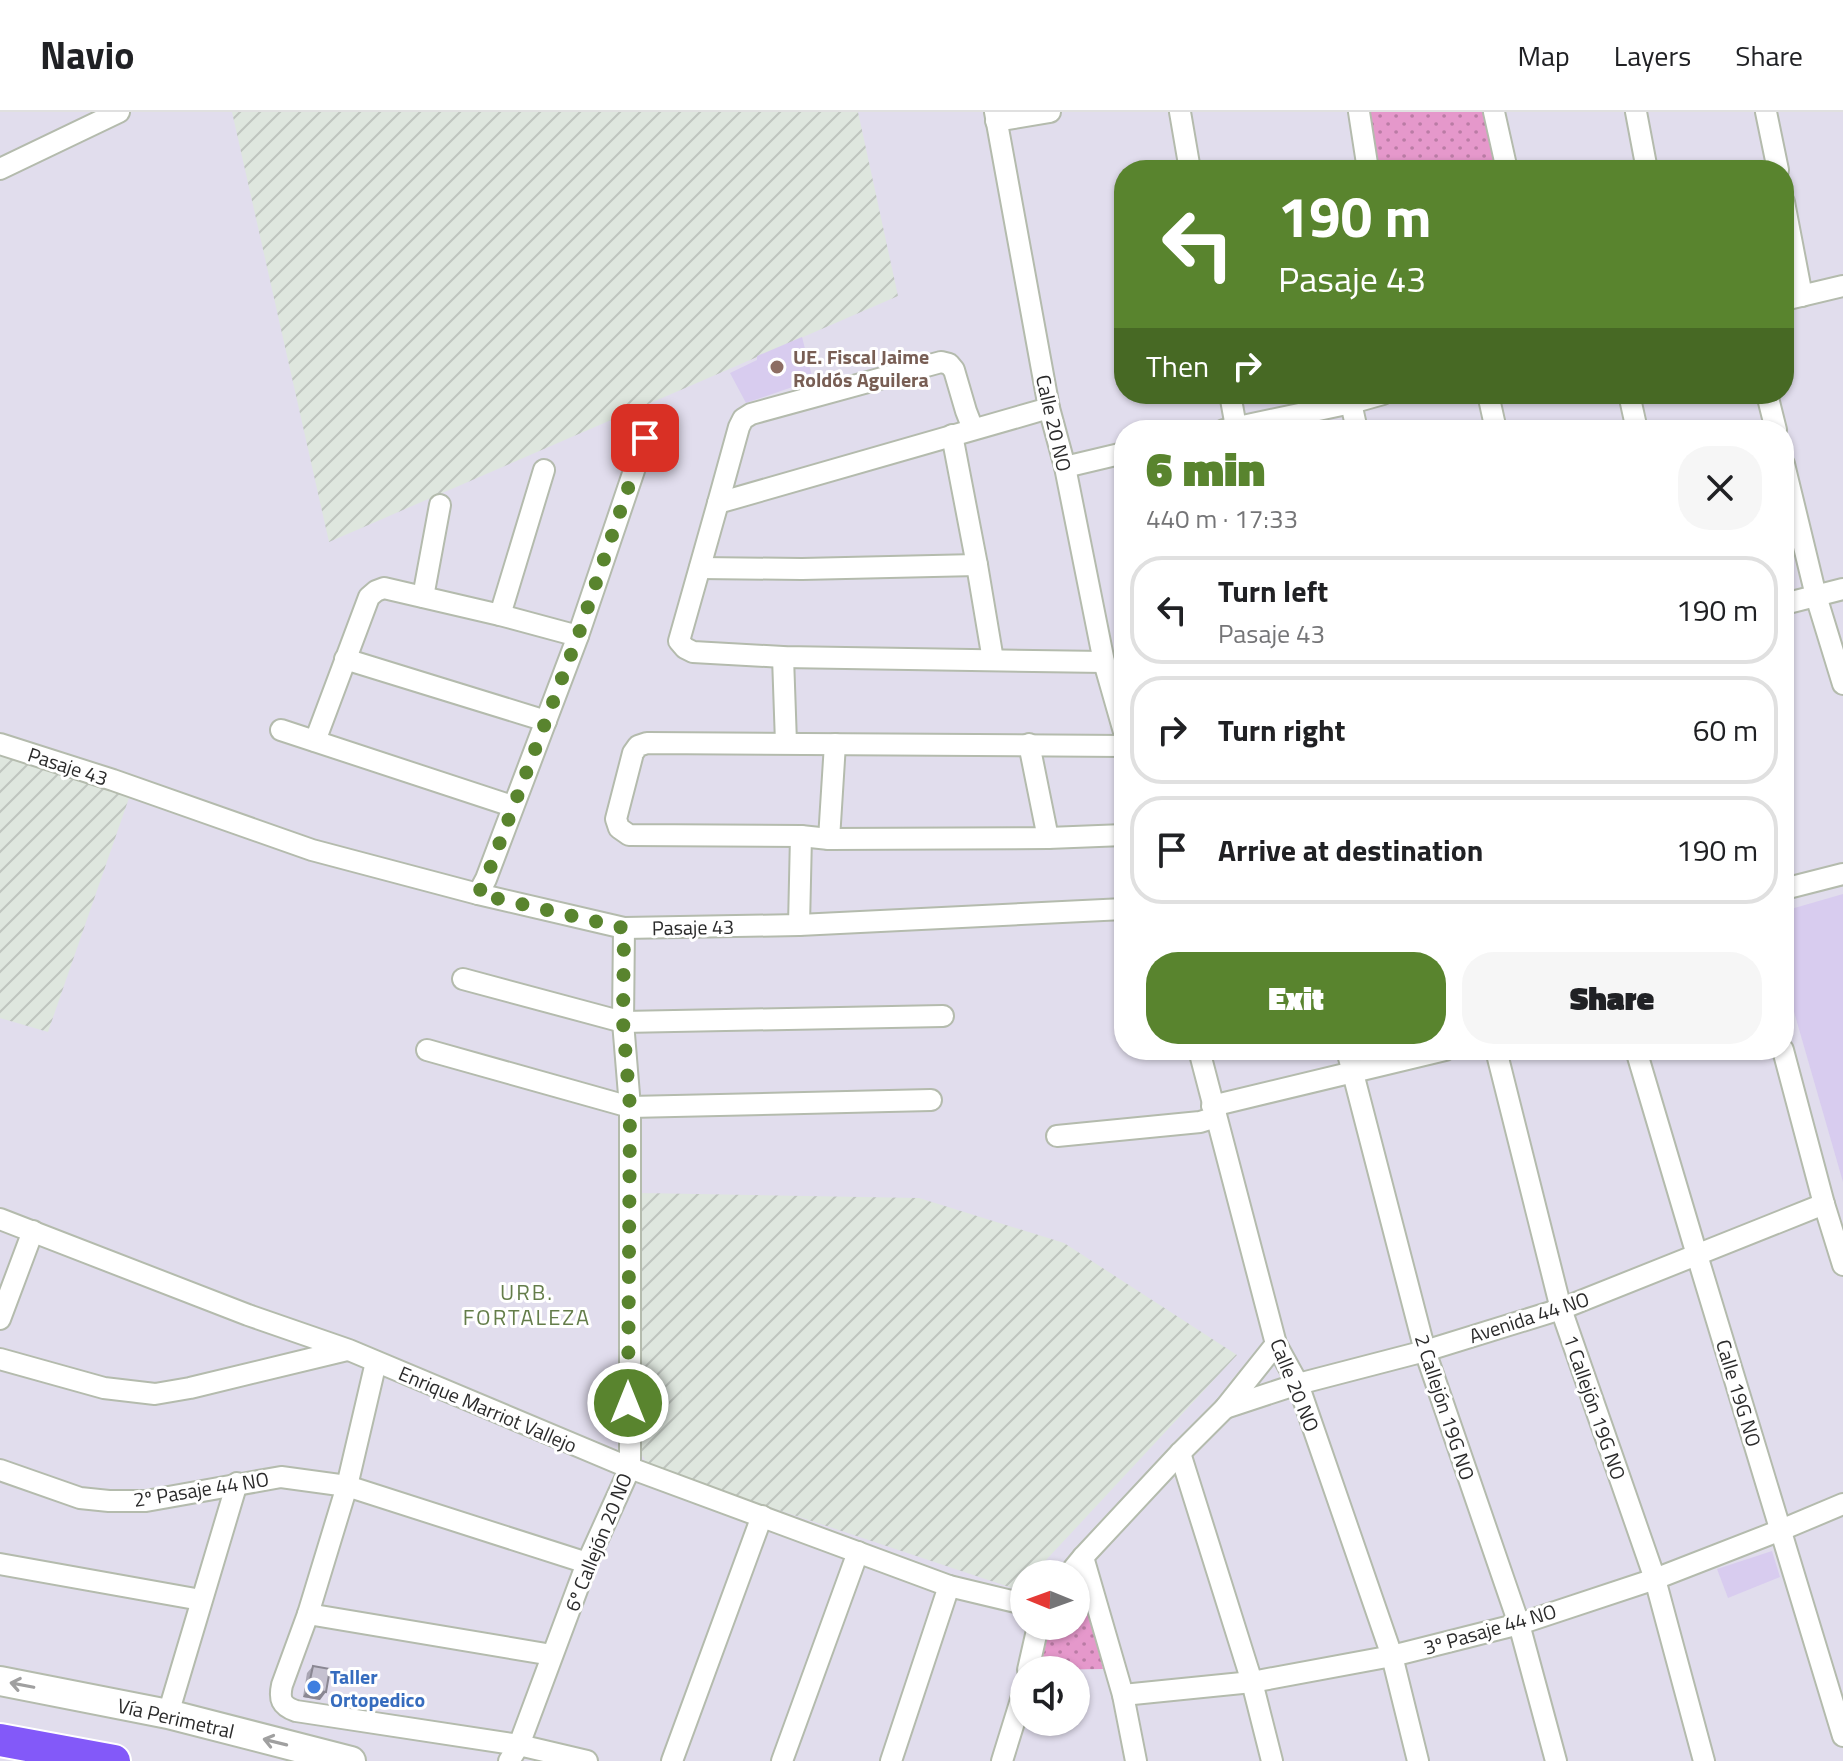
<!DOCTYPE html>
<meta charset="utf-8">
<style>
body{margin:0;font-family:"Titillium Web",sans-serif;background:#f6f6f6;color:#202124;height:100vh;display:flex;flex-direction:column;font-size:30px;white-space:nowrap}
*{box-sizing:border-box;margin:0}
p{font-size:26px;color:#757577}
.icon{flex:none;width:44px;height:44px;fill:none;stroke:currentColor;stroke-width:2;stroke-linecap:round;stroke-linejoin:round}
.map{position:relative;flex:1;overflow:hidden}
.panel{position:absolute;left:1114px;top:308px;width:680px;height:640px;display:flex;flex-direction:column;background:#fff;border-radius:32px;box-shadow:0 2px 6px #0004}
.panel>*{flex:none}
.guide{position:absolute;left:1114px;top:48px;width:680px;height:244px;border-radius:32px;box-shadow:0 2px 6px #0004;background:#59842e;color:#fff;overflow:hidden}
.needle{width:52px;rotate:271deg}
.tools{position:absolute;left:1010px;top:1448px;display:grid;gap:16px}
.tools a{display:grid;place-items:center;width:80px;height:80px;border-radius:50%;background:#fff;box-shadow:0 2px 6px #0004;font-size:40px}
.pin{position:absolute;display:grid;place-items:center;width:68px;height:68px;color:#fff;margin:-34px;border-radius:16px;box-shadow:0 4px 12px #0006}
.me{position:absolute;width:88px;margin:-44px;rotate:0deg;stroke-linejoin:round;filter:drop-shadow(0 0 6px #0008)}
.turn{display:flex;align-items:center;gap:28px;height:168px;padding:0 32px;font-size:36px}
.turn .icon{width:104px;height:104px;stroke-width:2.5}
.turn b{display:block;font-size:56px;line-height:68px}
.then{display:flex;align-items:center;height:76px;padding:0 32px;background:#0003;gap:16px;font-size:30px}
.round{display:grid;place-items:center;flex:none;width:84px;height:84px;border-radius:32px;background:#f6f6f6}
.headline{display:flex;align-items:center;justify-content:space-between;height:136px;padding:0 32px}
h1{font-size:48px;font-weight:800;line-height:60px;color:#59842e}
.primary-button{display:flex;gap:16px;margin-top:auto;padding:16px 32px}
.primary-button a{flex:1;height:92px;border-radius:32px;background:#59842e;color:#fff;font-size:32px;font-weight:800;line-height:92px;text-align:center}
.primary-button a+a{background:#f6f6f6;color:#202124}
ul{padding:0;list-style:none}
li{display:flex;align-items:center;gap:24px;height:108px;margin:0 16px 12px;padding:0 16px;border:4px solid #e0e0e0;border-radius:32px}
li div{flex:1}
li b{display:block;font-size:30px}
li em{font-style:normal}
header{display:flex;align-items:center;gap:48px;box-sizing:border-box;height:112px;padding:0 40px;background:#fff;border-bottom:2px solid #e0e0e0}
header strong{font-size:38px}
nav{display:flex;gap:44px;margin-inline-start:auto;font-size:28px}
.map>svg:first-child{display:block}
.industrial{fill:url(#industrial-furrows)}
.education{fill:#d8ccef}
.park{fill:url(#park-dots)}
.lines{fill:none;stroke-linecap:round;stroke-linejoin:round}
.minor-casing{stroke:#b4bbad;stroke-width:24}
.secondary-casing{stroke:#b4bbad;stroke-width:32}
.trunk-casing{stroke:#fff;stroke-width:36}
.minor{stroke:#fff;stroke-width:20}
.secondary{stroke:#fff;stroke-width:28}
.trunk{stroke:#8359f9;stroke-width:32}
.wall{fill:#a9a6b3}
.shaded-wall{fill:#8a8792}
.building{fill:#c5c1d0;stroke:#8a8792;stroke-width:2}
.oneway{stroke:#a0a0a0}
.route{stroke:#59842e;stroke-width:14;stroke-dasharray:0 25.2}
.education-dot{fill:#8d6e63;stroke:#fff;stroke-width:3}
.shop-dot{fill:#3f7fe0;stroke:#fff;stroke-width:3}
.labels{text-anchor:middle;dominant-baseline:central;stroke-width:6;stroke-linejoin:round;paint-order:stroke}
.education-label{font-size:20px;font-weight:bold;fill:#785e54;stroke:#fff;text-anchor:start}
.street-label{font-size:20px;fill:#2b2b2b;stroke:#fff}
.shop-label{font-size:20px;font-weight:bold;fill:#366cbe;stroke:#fff;text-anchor:start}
.neighbourhood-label{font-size:22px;letter-spacing:2px;fill:#647d4a;stroke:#fff}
</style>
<header>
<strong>Navio</strong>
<nav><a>Map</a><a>Layers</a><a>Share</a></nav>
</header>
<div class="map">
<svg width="1843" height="1649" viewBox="0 0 1843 1649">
<defs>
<pattern id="industrial-furrows" width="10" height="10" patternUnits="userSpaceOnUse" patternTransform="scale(2)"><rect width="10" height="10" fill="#dee6de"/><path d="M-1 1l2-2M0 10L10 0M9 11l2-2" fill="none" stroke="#bfc5bf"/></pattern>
<pattern id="park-dots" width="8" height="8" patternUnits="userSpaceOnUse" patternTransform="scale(2)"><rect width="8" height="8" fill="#e598cb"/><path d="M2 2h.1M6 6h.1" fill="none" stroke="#ba7ca5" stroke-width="1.8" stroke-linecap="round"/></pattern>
</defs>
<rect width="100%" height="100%" fill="#e1dded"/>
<g class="industrial">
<polygon points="232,0 858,0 898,184 329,430"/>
<polygon points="0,643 130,683 48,920 0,906"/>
<polygon points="641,1081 919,1086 1064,1131 1237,1243 1033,1462 1024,1462 1024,1472 1018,1478 656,1357 647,1351 640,1340"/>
</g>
<g class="education">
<polygon points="802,225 813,268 746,291 730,261 757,248 757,244"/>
<polygon points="1843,782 1843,1070 1784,865 1784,799"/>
<polygon points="1772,1439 1780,1465 1728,1486 1717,1457"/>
</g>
<g class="park">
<polygon points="1365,0 1487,0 1500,58 1375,58"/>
<polygon points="1082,1467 1103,1557 1040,1558 1050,1514 1076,1514 1076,1469"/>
</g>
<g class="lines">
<defs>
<g id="minor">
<polyline points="995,0 1049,296 1065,355 1104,550 1124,620"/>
<polyline points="1180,0 1190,58"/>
<polyline points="1359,0 1368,58"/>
<polyline points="1494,0 1507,58"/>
<polyline points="1636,0 1647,58"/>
<polyline points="1766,0 1778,58"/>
<polyline points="996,9 1050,0"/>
<polyline points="0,57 119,0"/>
<polyline points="1784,90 1802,184"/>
<polyline points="1784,188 1843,174"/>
<polyline points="1230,282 1236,315"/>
<polyline points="1488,282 1496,318"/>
<polyline points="1629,282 1637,318"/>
<polyline points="1767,282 1776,318"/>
<polyline points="1351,291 1357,318"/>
<polyline points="1049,296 718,391 679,529 685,536 693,540 783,545 1104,550"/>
<polyline points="1224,318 1351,291 1383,282"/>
<polyline points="952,323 977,453 993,548"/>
<polyline points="1784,352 1816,484 1843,572"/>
<polyline points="1065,355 1124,341"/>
<polyline points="718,391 739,315 743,307 751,302 941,250 949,252 954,258 966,299 973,317"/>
<polyline points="700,456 802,457 977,453"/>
<polyline points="423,485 440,393"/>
<polyline points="1784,492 1843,477"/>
<polyline points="500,503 544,358"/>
<polyline points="783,545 786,631"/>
<polyline points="345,547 546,609"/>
<polyline points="281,618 512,694"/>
<polyline points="315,629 369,485 376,479 384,476 500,503 578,524"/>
<polyline points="0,632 113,668 312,738 478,782 624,816 799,813 1124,797"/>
<polyline points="1029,632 1048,726"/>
<polyline points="1124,634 647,631 638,634 633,641 616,707 619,716 629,723 801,724 829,727 1048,726 1124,723"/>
<polyline points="829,727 835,632"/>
<polyline points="1784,777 1843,762"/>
<polyline points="478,782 486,767 578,524 645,326"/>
<polyline points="799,813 801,724"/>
<polyline points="463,867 623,910 943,904"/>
<polyline points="427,938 630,995 931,988"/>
<polyline points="1199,938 1276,1232 1298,1272 1392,1544 1418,1649"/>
<polyline points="1347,938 1425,1239 1519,1512 1556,1649"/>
<polyline points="1496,938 1561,1197 1655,1467 1704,1649"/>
<polyline points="1636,938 1697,1143 1843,1624"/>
<polyline points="1783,938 1824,1092 1843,1153"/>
<polyline points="1212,994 1445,938"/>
<polyline points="1057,1024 1200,1010 1216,1005"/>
<polyline points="0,1107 248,1203 349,1238 630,1356 949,1474 1024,1492"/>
<polyline points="0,1207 33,1119"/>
<polyline points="0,1247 104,1276 155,1282 190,1276 347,1238"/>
<path d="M376,1250L347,1374L308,1502L282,1573C279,1587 281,1594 296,1599L519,1633L587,1649"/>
<polyline points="1225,1296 1298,1272 1425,1239 1561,1197 1824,1092"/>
<polyline points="1180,1341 1252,1570 1272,1649"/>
<polyline points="0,1358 80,1386 109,1389 146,1389 281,1365 347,1374 587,1451"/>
<polyline points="1083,1445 1123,1583 1136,1649"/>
<polyline points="0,1452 201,1488"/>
<polyline points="1069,1462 1083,1445 1180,1341 1225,1296 1276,1232"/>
<polyline points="308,1502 552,1543"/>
<polyline points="1028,1558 1038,1514"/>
<polyline points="1123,1583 1252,1570 1392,1544 1519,1512 1655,1467 1781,1418 1843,1392"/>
<polyline points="168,1602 237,1371"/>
<polyline points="509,1649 519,1633 587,1451 630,1356 630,995 623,910 624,816"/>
<polyline points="672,1649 762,1404"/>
<polyline points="782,1649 858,1440"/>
<polyline points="891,1649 949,1474"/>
<polyline points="1002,1649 1024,1578"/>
</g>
<polyline id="secondary" points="0,1569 168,1602 351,1649"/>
<polyline id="trunk" points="0,1628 114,1649"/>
</defs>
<use href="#minor" class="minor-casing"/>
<use href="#secondary" class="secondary-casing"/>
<use href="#trunk" class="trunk-casing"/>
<use href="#minor" class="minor"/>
<use href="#secondary" class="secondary"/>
<use href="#trunk" class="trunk"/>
</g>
<polygon class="wall" points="313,1554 320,1588 303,1585 307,1561"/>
<polygon class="shaded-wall" points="308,1577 326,1580 320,1588 303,1585"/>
<polygon class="building" points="313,1554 330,1557 326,1580 308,1577"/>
<defs><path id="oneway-shaft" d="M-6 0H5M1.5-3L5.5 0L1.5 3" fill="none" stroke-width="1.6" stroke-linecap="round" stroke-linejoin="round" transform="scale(2)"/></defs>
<g class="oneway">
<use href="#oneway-shaft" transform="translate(22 1573) rotate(-169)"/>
<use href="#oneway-shaft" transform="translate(275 1630) rotate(-166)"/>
</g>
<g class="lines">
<polyline class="route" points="628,1291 630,995 623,910 624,816 478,782 486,767 578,524 645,326"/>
</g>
<circle class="education-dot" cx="777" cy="255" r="8"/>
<circle class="shop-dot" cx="314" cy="1575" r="8"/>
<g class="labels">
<g class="education-label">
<text x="793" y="244">UE. Fiscal Jaime<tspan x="793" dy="23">Roldós Aguilera</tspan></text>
</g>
<g class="street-label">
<text transform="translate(1054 311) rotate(77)">Calle 20 NO</text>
<text transform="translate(68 654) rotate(18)">Pasaje 43</text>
<text transform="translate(693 815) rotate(-1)">Pasaje 43</text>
<text transform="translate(1529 1205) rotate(-18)">Avenida 44 NO</text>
<text transform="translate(1295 1273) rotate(68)">Calle 20 NO</text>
<text transform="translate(1739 1281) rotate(73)">Calle 19G NO</text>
<text transform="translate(1445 1295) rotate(72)">2 Callejón 19G NO</text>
<text transform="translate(1595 1295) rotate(71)">1 Callejón 19G NO</text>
<text transform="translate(488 1297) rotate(23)">Enrique Marriot Vallejo</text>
<text transform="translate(201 1377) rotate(-9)">2º Pasaje 44 NO</text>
<text transform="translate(598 1430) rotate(-68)">6º Callejón 20 NO</text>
<text transform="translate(1490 1517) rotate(-16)">3º Pasaje 44 NO</text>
<text transform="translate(176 1606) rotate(13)">Vía Perimetral</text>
</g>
<g class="shop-label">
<text x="330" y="1564">Taller<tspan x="330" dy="23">Ortopedico</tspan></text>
</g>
<g class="neighbourhood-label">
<text x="527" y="1180">URB.<tspan x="527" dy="25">FORTALEZA</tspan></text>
</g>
</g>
</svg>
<div class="tools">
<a><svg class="needle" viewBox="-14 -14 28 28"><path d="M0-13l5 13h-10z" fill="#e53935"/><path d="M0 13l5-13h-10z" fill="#757577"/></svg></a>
<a><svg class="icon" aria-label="sound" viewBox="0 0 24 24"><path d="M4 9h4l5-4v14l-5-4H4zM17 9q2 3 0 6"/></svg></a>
</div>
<div class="pin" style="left:645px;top:326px;background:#d93025"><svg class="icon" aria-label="arrive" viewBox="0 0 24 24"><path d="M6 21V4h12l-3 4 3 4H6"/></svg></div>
<svg class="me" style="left:628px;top:1291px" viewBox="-20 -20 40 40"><circle r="17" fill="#59842e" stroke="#fff" stroke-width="3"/><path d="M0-11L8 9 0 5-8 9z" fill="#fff"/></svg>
<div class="guide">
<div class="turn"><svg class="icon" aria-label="left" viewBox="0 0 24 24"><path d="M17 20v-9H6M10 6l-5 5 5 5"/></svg><div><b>190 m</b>Pasaje 43</div></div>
<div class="then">Then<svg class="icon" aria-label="right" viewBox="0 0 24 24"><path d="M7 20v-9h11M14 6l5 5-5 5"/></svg></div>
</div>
<section class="panel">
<div class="headline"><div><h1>6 min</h1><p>440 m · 17:33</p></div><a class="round"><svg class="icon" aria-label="close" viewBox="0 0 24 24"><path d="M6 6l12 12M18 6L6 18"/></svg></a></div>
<ul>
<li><svg class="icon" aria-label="left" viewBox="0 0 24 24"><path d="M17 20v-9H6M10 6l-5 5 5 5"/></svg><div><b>Turn left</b><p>Pasaje 43</p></div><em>190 m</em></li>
<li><svg class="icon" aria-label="right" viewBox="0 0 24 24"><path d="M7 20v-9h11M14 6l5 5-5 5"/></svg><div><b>Turn right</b></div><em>60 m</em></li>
<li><svg class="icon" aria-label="arrive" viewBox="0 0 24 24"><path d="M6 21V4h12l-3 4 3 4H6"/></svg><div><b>Arrive at destination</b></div><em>190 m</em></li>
</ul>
<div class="primary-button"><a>Exit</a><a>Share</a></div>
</section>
</div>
